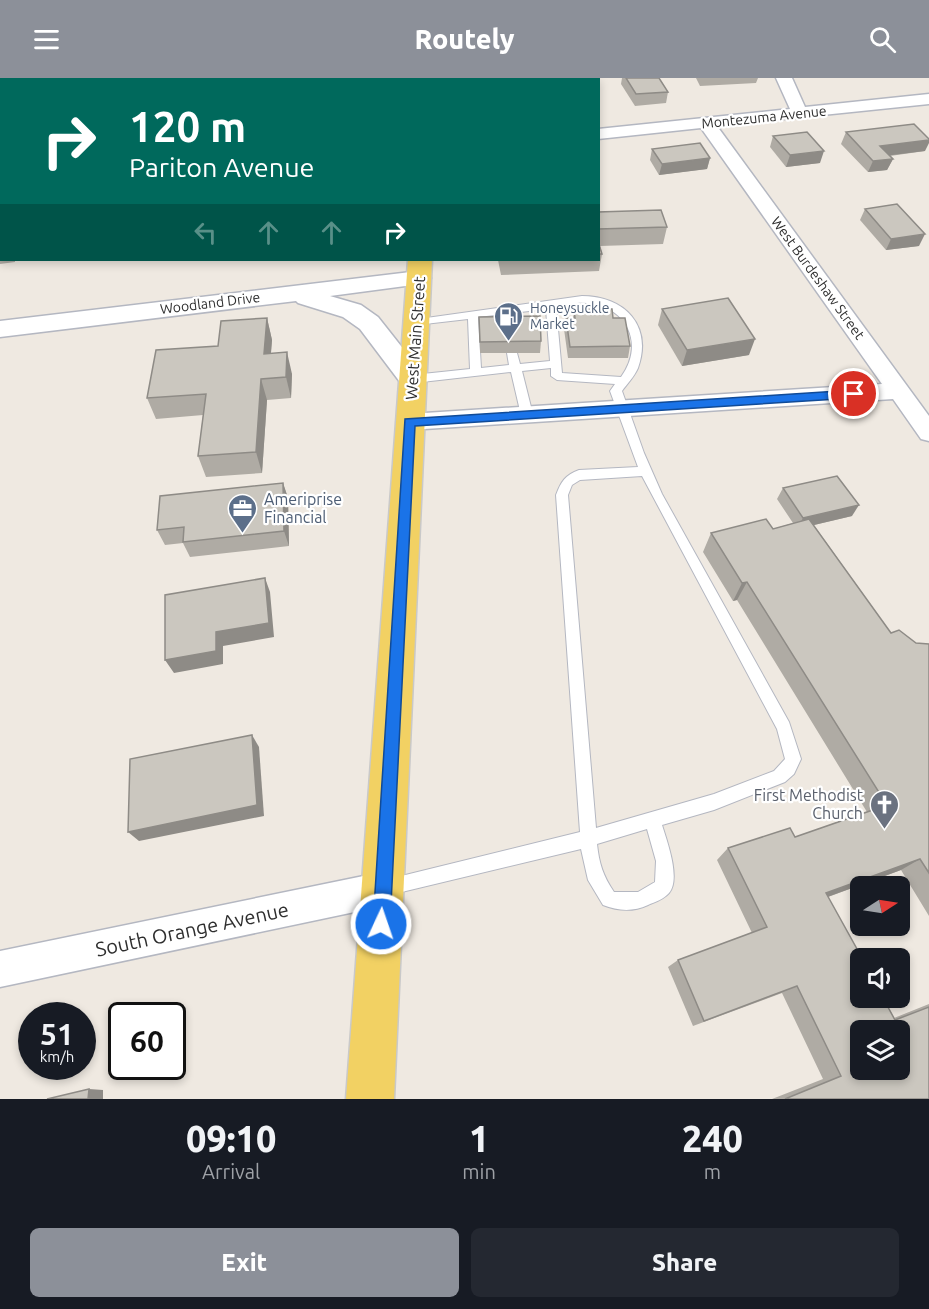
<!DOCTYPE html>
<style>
body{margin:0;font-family:Ubuntu,sans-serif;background:#242831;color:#f1f3f6;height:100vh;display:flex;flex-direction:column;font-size:22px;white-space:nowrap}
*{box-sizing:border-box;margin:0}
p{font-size:20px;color:#9ea1a6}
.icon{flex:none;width:33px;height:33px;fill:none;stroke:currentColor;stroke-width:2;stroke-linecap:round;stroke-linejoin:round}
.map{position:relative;height:1021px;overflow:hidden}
.drawer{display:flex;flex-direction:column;background:#171b24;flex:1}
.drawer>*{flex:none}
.top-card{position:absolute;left:0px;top:0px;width:600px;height:183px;box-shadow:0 3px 9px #0003;background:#00695c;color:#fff;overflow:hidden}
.needle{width:39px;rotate:78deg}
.controls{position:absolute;left:850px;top:798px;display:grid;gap:12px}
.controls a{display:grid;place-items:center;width:60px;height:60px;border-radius:9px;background:#171b24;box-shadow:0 3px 9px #0003;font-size:30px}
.speed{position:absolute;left:18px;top:924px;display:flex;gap:12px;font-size:30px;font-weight:700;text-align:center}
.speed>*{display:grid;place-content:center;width:78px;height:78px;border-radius:50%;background:#171b24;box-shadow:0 3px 9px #0003;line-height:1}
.speed small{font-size:15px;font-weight:400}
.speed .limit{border:3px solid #111;border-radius:9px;background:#fff;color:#111}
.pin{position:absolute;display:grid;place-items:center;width:51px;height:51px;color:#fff;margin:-26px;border:3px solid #fff;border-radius:50%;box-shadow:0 2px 6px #0007}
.me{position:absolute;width:66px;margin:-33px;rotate:3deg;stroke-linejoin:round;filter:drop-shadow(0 0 4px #0008)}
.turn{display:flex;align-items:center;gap:21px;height:126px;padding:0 30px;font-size:27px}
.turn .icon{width:78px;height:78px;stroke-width:2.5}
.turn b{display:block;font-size:42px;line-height:51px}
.lanes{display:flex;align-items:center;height:57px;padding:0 30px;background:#0003;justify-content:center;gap:30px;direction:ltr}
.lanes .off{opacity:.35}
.eta{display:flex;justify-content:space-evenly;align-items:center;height:102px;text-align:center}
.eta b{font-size:36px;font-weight:800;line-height:42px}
.primary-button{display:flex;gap:12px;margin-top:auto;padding:12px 30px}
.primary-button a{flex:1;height:69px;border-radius:9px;background:#8c9099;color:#fff;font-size:24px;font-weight:800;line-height:69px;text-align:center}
.primary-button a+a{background:#242831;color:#f1f3f6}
header{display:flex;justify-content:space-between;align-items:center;height:78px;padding:0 30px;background:#8c9099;color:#fff;font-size:27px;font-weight:800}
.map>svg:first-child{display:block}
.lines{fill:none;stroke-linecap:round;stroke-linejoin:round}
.service-casing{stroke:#b4b7c1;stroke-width:2}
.minor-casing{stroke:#b4b7c1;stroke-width:3}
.secondary-casing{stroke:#b4b7c1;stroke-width:3}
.primary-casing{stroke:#c9c9c9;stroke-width:3}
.service{fill:#fff;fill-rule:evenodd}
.minor{fill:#fff;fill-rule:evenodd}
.secondary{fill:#fff;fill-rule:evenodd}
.primary{fill:#f2d163;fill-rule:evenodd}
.wall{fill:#afaba4}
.shaded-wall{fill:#8e8b86}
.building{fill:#cbc7bf;stroke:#8e8b86;stroke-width:1.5;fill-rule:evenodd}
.route{fill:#1a73e8;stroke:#114b97;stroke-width:1.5}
.labels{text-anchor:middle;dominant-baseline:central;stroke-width:4.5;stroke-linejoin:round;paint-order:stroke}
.far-street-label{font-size:14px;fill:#2e2e2e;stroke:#fff}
.far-service-label{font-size:14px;fill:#4e5e75;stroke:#fff;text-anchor:start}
.street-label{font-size:16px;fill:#2e2e2e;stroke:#fff}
.service-label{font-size:16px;fill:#4e5e75;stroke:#fff;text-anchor:start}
.worship-label{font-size:16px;fill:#5b616d;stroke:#fff;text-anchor:end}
.near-street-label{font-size:20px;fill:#2e2e2e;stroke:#fff}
</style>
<header><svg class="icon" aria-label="menu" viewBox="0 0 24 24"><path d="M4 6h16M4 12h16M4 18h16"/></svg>Routely<svg class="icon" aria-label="search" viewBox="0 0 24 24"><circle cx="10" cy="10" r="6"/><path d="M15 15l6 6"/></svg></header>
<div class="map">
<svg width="929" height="1021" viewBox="0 0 929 1021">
<rect width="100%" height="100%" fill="#efe9e1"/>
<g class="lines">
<defs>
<path id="service" d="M582,218C624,218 653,247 638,290C634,299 627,306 622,313L644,375L662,416L789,644L801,681L794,696L785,704L714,732L662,747C667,763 681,801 669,815C664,821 655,824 648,827C633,834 618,833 603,827L588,802L581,771L385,818L379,816L377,810L379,804L385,802L580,754L556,417C561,404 565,397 579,392L638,389L610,313L615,306L557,302L551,298V290L522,293L533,337L527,341L521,337L511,294L413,305L407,301L413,297L470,291L468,241L416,247L411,244L412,242ZM577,225C622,222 648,262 621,299L562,295L556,229ZM546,231L550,283L520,286L517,275L512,271L507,275L509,287L481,290L478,239ZM642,398L777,651L785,681L774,693L714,716L596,750L568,417L572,407L580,402ZM647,751L656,783L655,804L638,814H614C603,798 599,785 597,766Z"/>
<g id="minor">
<polygon points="776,0 792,0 805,29 929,16 929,26 717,48 929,338 929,363 921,361 893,321 409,352 401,350 397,344 401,338 409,336 882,306 701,50 598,61 598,51 790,31"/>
<polygon points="383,794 395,799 400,811 395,823 383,828 0,909 0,873"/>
</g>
<polygon id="secondary" points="419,193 428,195 431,200 428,205 330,218 361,227 378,239 427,301 423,308 413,310 403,308 360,251 343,239 298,225 296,223 0,259 0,243"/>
<g id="primary">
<rect x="423" y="0" width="18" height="2"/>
<polygon points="408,182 432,182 394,1021 346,1021"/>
</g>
</defs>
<use href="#service" class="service-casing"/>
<use href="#minor" class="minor-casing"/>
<use href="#secondary" class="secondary-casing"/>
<use href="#primary" class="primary-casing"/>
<use href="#service" class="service"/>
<use href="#minor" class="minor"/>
<use href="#secondary" class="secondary"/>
<use href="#primary" class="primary"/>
</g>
<g class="wall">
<polygon points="502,0 534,0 534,1 521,2 502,2"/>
<polygon points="622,0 659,0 668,14 666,25 635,28 621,6"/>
<polygon points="696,0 758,0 756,5 700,8"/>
<polygon points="846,54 925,73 890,78 893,81 887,92 868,94 841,66"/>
<polygon points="773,58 820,85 786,89 770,69"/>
<polygon points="652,71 710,80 707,91 659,97 650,82"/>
<polygon points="865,131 919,168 886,172 860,142"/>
<polygon points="2,132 2,182 15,182 15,184 0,186 0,133"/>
<polygon points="598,134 667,149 663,166 600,168 602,176 599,193 501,197 498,182 598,182"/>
<polygon points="574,231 613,240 630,268 628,280 568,280 564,251 566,240 573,240"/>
<polygon points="662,231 749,277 682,288 658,247"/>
<polygon points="479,239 541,263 540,275 480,275"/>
<polygon points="267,240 272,262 271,275 292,296 291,320 267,322 262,395 206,399 198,378 203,337 156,341 147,320 218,268"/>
<polygon points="283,405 288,420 289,468 190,479 183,465 165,467 157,452"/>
<polygon points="783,410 852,438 814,447 891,555 916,565 929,566 929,838 901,792 828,819 894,940 929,926 929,1021 772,1021 823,1001 782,915 693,948 668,889 678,882 752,855 717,782 728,770 795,759 867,734 737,522 733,523 703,474 711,455 773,451 793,445 777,421"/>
</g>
<g class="shaded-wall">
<polygon points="929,62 929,65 925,73 876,79 880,68"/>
<polygon points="824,73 820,85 786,89 790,77"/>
<polygon points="710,80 707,91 659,97 662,86"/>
<polygon points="893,81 887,92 868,94 873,83"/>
<polygon points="925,156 919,168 886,172 891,161"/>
<polygon points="267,240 272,262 269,297 264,276"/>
<polygon points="755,261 749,277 682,288 687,272"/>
<polygon points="287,274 292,296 291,320 286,299"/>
<polygon points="261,301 267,322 262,395 256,374"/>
<polygon points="283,405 288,420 289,468 284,453"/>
<polygon points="859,427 852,438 797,451 803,440"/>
<polygon points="265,500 270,514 274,559 223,568 223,586 174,595 165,582 216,554"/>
<polygon points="747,504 737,522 733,523 742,505"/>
<polygon points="252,657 259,669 264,738 139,763 128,754"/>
<polygon points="920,781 901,792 811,825 826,815"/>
<polygon points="89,1011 103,1012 103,1021 88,1021"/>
</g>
<g class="building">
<rect x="99" y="0" width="41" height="2"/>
<rect x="313" y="0" width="46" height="2"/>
<polygon points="626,0 659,0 668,14 636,16"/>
<polygon points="914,46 929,61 929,62 880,68 893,81 873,83 846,54"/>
<polygon points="807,54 824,73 790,77 773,58"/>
<polygon points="700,65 710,80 662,86 652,71"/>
<polygon points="897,126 925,156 891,161 865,131"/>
<polygon points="2,132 2,168 0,168 0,133"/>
<polygon points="661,132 667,149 598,151 598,134"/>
<polygon points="598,163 602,176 598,176"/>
<polygon points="728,220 755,261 687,272 662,231"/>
<polygon points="574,231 612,231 613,240 625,240 630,268 570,269 566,240 575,240"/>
<polygon points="540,238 541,263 480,264 479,239"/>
<polygon points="267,240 264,276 287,274 286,299 261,301 256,374 198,378 206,316 147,320 156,272 218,268 221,243"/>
<polygon points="837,398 859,427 803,440 783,410"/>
<polygon points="283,405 284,453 183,464 184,449 157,452 160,418"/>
<path d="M766,441L773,451L809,441L891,555L899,552L916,565L929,566V795L920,781L826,815L862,880L861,920H883L895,942L929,929V1021H785L841,998L797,908L704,943L678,882L767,849L728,770L790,750L795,759L887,727L747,504L742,505L711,455ZM861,952H900V992H861Z"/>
<polygon points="265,500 269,545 216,554 216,573 165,582 165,517"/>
<polygon points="252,657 257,727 128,754 130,681"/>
<polygon points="89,1011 88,1021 47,1021"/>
</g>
<polygon class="route" points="854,312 860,316 854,320 415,348 390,846 388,852 381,855 375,852 373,846 405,341"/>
<defs>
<symbol id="fuel-pin" viewBox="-11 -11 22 30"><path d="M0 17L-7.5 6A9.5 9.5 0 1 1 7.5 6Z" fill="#5c6f8a" stroke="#fff"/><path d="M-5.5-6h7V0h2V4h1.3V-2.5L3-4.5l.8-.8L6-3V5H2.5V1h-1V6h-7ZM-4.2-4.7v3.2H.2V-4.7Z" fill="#fff"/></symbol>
<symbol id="office-pin" viewBox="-11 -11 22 30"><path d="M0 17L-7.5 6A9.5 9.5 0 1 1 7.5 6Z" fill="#5c6f8a" stroke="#fff"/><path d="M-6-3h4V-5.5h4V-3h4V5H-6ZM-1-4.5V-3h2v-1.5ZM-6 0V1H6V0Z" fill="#fff"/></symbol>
<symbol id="church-pin" viewBox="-11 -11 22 30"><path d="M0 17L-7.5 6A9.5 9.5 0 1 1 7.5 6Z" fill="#6b7280" stroke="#fff"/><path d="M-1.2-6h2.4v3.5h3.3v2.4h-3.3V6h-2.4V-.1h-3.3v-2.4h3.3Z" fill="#fff"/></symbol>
</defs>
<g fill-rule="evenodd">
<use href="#fuel-pin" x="492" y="222" width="33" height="45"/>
<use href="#office-pin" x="226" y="414" width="33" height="45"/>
<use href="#church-pin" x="868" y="710" width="33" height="45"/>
</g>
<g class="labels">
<g class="far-street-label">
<text transform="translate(764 39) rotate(-6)">Montezuma Avenue</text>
<text transform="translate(818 200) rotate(54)">West Burdeshaw Street</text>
<text transform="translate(210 225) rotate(-7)">Woodland Drive</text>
</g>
<g class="far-service-label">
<text x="530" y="230">Honeysuckle<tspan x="530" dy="16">Market</tspan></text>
</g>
<g class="street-label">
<text transform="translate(415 260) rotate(-86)">West Main Street</text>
</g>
<g class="service-label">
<text x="264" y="421">Ameriprise<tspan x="264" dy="18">Financial</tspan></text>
</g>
<g class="worship-label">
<text x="863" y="717">First Methodist<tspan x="863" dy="18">Church</tspan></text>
</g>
<g class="near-street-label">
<text transform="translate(192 851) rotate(-12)">South Orange Avenue</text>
</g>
</g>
</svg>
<div class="controls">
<a><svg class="needle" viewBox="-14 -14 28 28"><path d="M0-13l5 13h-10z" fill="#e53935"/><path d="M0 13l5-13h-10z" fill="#9ea1a6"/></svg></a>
<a><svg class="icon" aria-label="sound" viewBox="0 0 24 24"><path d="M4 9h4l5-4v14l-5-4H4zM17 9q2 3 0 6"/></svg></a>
<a><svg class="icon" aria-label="layers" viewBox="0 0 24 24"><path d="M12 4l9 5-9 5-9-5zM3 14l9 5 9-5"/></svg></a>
</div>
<div class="speed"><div>51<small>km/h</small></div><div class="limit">60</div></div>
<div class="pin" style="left:854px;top:316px;background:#d93025"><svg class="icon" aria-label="arrive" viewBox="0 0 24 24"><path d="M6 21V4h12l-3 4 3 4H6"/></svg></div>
<svg class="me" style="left:381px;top:846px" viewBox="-20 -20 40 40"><circle r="17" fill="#1a73e8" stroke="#fff" stroke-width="3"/><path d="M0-11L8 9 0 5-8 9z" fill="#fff"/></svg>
<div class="top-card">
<div class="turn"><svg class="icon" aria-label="right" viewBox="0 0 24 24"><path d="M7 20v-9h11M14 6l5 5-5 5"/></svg><div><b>120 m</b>Pariton Avenue</div></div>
<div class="lanes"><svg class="icon off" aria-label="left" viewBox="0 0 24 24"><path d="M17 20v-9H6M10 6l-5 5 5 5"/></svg><svg class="icon off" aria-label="ahead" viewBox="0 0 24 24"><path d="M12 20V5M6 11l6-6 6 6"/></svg><svg class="icon off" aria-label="ahead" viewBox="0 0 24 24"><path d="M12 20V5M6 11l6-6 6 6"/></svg><svg class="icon" aria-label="right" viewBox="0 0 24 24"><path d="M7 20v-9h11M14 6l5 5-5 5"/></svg></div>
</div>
</div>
<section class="drawer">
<div class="eta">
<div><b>09:10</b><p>Arrival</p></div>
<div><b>1</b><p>min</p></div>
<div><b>240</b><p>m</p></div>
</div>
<div class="primary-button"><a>Exit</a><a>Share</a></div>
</section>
